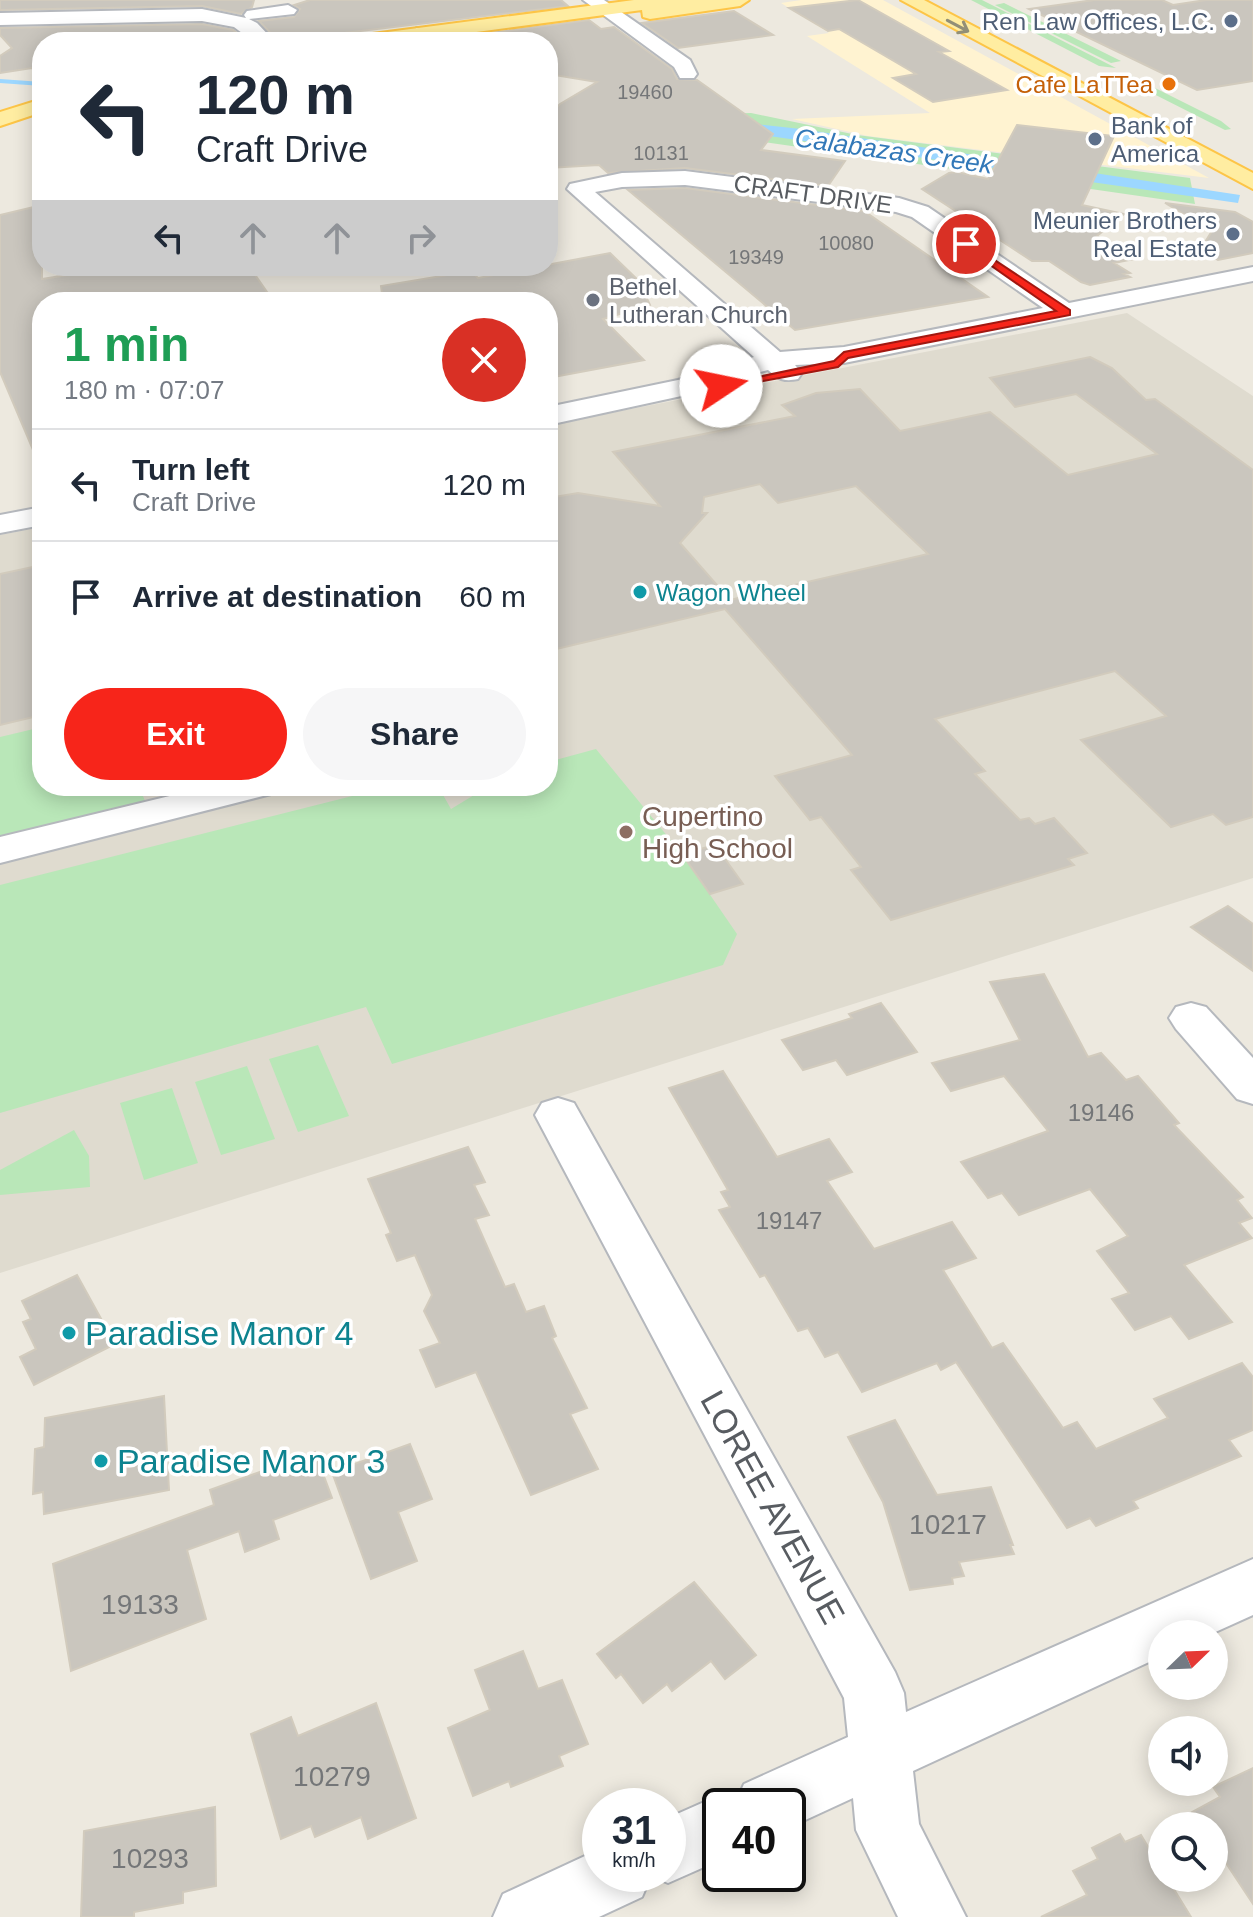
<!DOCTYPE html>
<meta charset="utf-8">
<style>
body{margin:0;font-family:Helvetica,sans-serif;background:#f6f6f7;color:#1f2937;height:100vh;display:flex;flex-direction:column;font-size:30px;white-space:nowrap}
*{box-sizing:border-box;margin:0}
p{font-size:26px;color:#747a83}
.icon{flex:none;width:44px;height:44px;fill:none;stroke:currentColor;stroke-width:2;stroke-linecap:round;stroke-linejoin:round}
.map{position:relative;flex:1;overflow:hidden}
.side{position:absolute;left:32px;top:292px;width:526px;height:504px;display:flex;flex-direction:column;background:#fff;border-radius:32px;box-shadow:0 4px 20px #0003}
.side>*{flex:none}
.banner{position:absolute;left:32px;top:32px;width:526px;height:244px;border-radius:32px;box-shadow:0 4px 20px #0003;background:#fff;color:#1f2937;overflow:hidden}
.needle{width:52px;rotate:67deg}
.tools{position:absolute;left:1148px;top:1620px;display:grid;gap:16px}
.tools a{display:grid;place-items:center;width:80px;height:80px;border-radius:50%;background:#fff;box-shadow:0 4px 20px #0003;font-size:40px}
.speed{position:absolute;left:582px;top:1788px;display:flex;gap:16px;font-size:40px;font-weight:700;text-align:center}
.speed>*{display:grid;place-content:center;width:104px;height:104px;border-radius:50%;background:#fff;box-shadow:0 4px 20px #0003;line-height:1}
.speed small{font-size:20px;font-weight:400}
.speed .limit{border:4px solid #111;border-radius:12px;background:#fff;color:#111}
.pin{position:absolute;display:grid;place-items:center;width:68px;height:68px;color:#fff;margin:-34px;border:4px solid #fff;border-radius:50%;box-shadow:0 2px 8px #0007}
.me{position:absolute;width:88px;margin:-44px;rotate:79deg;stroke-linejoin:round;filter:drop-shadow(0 0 6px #0008)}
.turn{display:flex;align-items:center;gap:28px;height:168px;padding:0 32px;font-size:36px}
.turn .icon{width:104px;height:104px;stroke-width:2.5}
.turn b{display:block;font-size:56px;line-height:68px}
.lanes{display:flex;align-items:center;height:76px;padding:0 32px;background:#0003;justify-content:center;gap:40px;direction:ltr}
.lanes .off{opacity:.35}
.round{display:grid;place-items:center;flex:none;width:84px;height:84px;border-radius:42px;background:#f6f6f7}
.overview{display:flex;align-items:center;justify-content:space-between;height:136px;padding:0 32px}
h1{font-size:48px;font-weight:700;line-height:60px;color:#1e9e55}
.primary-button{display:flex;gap:16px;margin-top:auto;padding:16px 32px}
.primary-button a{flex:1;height:92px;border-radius:48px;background:#f7251a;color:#fff;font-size:32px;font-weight:700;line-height:92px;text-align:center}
.primary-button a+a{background:#f6f6f7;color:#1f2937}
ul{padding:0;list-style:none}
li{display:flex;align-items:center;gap:24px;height:112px;padding:0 32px;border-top:2px solid #e0e1e3}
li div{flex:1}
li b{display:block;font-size:30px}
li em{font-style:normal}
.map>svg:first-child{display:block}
.commercial{fill:#fff3d1}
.education{fill:#dfdbcf}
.green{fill:#b9e7b8}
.water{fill:#9cd7ff}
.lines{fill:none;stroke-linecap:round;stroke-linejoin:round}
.stream{fill:#9cd7ff;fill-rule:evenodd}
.building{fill:#cac6be;stroke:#d2cbbd;stroke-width:2;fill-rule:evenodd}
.minor-casing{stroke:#b5b8bd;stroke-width:4}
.major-casing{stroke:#fdc547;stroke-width:4}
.minor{fill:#fff;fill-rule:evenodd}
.major{fill:#ffeda1;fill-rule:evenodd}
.oneway{stroke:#928f77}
.route{fill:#f7251a;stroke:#a11811;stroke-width:2}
.service-dot{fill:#5c6f8a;stroke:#fff;stroke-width:3}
.food-dot{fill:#e8710a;stroke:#fff;stroke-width:3}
.worship-dot{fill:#6b7280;stroke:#fff;stroke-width:3}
.culture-dot{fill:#0f9aa8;stroke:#fff;stroke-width:3}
.education-dot{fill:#8d6e63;stroke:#fff;stroke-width:3}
.labels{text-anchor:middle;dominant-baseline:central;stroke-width:7;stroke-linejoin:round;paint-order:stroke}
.far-number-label{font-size:20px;fill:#747678}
.far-service-label{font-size:24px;fill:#4e5e75;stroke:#fff;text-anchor:end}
.far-food-label{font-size:24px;fill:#c56008;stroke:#fff;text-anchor:end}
.far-street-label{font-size:24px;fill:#585c61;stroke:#fff}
.far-worship-label{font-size:24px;fill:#5b616d;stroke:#fff;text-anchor:start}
.far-culture-label{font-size:24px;fill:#0d838f;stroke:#fff;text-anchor:start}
.number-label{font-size:24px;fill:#747678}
.far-water-label{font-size:26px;font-style:italic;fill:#3278b8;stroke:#fff}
.education-label{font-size:28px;fill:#785e54;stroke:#fff;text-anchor:start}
.near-number-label{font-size:28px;fill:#747678}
.near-culture-label{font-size:34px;fill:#0d838f;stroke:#fff;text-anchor:start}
.near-street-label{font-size:34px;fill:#585c61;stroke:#fff}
</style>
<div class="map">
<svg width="1253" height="1917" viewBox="0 0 1253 1917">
<rect width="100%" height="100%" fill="#ede9df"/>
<polygon class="commercial" points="801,0 883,0 1209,178 868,136 792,119 930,113 807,36 829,33 781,3"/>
<polygon class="education" points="1127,313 1253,396 1253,878 0,1273 0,535 42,527 42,786 548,786 548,425"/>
<g class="green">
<polygon points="971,0 982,0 1116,68 1099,66"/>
<polygon points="1004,3 1121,61 1111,63 995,5"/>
<polygon points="1129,75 1221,121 1231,129 1225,130 1126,80"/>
<polygon points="751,113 857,135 1190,178 1195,204 729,137 548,119"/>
<polygon points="42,727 42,786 139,786 145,801 0,836 0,737"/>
<polygon points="596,749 682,854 737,934 723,965 392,1064 366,1007 0,1113 0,885 392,786 438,786 451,809 489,786 548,786 548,762"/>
<polygon points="318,1045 349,1116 298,1132 269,1059"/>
<polygon points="247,1066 275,1139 221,1155 195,1082"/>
<polygon points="172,1088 198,1163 144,1180 120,1103"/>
<polygon points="74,1130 89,1156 90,1187 0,1195 0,1170"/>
</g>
<polygon class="water" points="728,121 801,129 1240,195 1238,203 727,130"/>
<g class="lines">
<polygon class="stream" points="0,79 42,82 42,86 0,83"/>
</g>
<g class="building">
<polygon points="0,0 254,0 252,7 241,14 202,6 0,10"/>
<polygon points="310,0 561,0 568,6 278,41 259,21 294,17 300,9 294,5"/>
<polygon points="858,0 949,51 939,52 1007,90 933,102 893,78 916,74 839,29 828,31 789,8"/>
<polygon points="1094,0 1162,0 1173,5 1206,0 1253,0 1253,81 1197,90 1029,9"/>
<polygon points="734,11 773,35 678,48 642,23"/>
<polygon points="589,20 601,29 614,27 672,69 677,79 697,80 773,134 761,150 845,161 828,186 685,168 608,173 599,165 548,168 548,116 560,104 597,82 548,74 548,42 438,40"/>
<polygon points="202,24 233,30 249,42 42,42 42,78 32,68 0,73 0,56 12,48 0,35 0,28"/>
<polygon points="1017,125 1114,136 1082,205 1124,214 1097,236 1134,259 1114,263 1130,273 1124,274 1130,277 1090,285 1081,282 1049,261 1032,261 922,189 949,173 957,172 988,179"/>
<polygon points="685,188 864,211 988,297 795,330 628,190"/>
<polygon points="1165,203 1235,212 1253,222 1253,253 1218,260 1200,250 1212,231"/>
<polygon points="42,205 42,279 123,266 249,266 274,302 42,302 42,471 0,372 0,215"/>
<polygon points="610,253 638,280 650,305 603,319 644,360 548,378 548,302 383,302 381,286 471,271 478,278"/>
<path d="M1090,357L1112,368L1146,400L1155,399L1253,470V817L1226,825L1213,814L1171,827L1081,740L1166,716L1115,671L942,717L935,719L985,771L975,774L1020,820L1029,818L1035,824L1054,818L1087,853L1068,859L1074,865L891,920L851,870L861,867L821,817L810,820L775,776L852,755L725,609L548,651V498L578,493L660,506L613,452L795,416L782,405L816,393L860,389L900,431L990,412L1068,475L1157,454L1076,394L1015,407L990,378ZM760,484L778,503L856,486L928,554L730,600L680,543L707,513H702L704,497Z"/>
<polygon points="42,565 42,715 0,725 0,574"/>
<polygon points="715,845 743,884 710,894 682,854"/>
<polygon points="1228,906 1253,924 1253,971 1191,927"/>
<polygon points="1044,974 1088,1057 1101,1053 1126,1080 1138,1076 1179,1123 1174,1125 1243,1197 1237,1200 1252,1218 1239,1223 1252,1238 1184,1265 1232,1322 1189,1339 1171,1316 1135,1330 1112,1299 1129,1293 1097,1251 1128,1236 1090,1189 1019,1215 1002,1193 988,1198 961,1162 1048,1131 1004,1076 951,1091 932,1063 1020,1040 990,982"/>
<polygon points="881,1003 917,1052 847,1075 836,1060 803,1070 782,1040 852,1018 849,1014"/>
<polygon points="723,1071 777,1157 829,1139 852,1172 827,1181 874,1249 952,1222 976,1258 943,1270 992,1348 1003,1343 1063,1428 1077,1422 1096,1449 1168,1418 1154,1399 1242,1363 1253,1377 1253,1430 1229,1440 1241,1456 1133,1501 1138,1508 1096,1526 1090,1518 1067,1528 956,1362 941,1370 937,1363 862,1392 838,1352 825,1357 808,1328 798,1331 765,1275 760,1277 719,1210 730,1207 721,1192 728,1190 669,1088"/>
<polygon points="468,1147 485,1182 474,1185 489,1215 475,1219 505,1287 514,1284 526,1312 544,1306 556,1336 552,1338 587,1408 570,1414 598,1469 531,1495 476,1372 436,1387 420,1350 440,1343 424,1311 432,1295 415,1255 397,1261 386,1235 391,1233 368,1179"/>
<polygon points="77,1275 115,1344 34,1385 20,1357 36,1349 23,1322 31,1319 22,1301"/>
<polygon points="164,1396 169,1490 44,1514 43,1492 33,1494 35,1449 44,1447 45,1418"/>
<polygon points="895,1420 937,1495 991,1487 1013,1545 1010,1545 1014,1554 959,1562 964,1576 952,1578 953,1584 910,1590 883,1502 848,1437"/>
<polygon points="410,1444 432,1499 398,1512 417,1561 371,1579 332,1472"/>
<polygon points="315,1452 332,1498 273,1520 279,1539 245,1552 239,1531 187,1550 206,1619 71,1671 53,1564 214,1505 210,1490"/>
<polygon points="694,1582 756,1655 725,1679 711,1661 672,1691 667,1684 643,1703 621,1674 616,1678 597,1654"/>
<polygon points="523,1651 538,1689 562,1680 588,1744 559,1756 563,1766 511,1787 509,1781 473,1796 448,1728 490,1710 475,1670"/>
<polygon points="376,1703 416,1818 368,1839 361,1817 315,1837 311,1826 281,1839 251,1734 291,1717 298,1736"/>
<polygon points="1253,1768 1253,1904 1214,1845 1214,1826 1201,1826 1192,1812 1220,1797 1213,1787"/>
<polygon points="215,1807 216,1886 183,1892 183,1903 134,1912 134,1917 81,1917 84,1831"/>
<polygon points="1120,1834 1125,1842 1141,1835 1162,1870 1162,1878 1167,1878 1191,1917 1041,1917 1087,1895 1073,1871 1098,1859 1092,1848"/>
</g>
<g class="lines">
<defs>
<g id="minor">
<polygon points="583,0 604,0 690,60 697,74 694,78 680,78 674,67"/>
<polygon points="288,5 297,10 294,14 249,19 257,23 275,42 254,42 234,27 202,21 0,25 0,13 202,9 246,18 244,15 247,11"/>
<polygon points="417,28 424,30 436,42 415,42 408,34"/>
<path d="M685,171L899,198L928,207L1069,303L1253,267V281L844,363L795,365L802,373L798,379C784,382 778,379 768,370L764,371L724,382L727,386L723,392L686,395L548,425V407L678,380L754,357L567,189L570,184L622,173ZM685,185L896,212L912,217L1043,308L844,347L780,352L595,192L622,187Z"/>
<polygon points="42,507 42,525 0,533 0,515"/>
<polygon points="211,786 277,786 271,794 0,863 0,837"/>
<polygon points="1191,1003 1206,1007 1253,1058 1253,1104 1237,1099 1176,1029 1169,1018 1176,1007"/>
<polygon points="558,1098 574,1103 895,1672 904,1693 906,1712 1253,1559 1253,1615 1211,1634 1162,1634 1162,1656 913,1771 919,1824 966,1917 898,1917 856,1830 853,1798 788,1828 788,1806 720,1806 720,1860 668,1883 651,1876 642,1897 599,1917 493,1917 503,1894 600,1849 600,1874 668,1874 668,1818 720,1795 736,1802 744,1784 848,1737 844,1698 535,1115 542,1103"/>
</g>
<g id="major">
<polygon points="634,0 749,0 740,6 650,19 643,17 642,10 402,42 347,42 357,36"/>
<polygon points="901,0 924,0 1253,173 1253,189"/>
<polygon points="42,99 42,112 0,126 0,112"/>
</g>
</defs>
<use href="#minor" class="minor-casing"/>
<use href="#major" class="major-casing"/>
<use href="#minor" class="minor"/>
<use href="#major" class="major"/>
</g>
<defs><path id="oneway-shaft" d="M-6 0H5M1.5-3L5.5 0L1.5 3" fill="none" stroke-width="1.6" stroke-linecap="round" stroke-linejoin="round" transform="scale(2)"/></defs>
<use class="oneway" href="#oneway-shaft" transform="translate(958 26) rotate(28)"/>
<polygon class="route" points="966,241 1070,310 1070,315 848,358 838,367 721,389 715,386 834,361 844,352 1056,311 963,246 963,242"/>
<g class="service-dot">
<circle cx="1231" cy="21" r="8"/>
<circle cx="1095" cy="139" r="8"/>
<circle cx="1233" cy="234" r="8"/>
</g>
<circle class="food-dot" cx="1169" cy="84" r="8"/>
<circle class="worship-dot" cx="593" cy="300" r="8"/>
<g class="culture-dot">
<circle cx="640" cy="592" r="8"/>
<circle cx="69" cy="1333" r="8"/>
<circle cx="101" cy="1461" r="8"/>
</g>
<circle class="education-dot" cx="626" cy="832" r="8"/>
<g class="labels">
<g class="far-number-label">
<text x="645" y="92">19460</text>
<text x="661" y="153">10131</text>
<text x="846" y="243">10080</text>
<text x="756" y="257">19349</text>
</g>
<g class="far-service-label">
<text x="1215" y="21">Ren Law Offices, L.C.</text>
<text x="1111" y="125" text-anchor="start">Bank of<tspan x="1111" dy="28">America</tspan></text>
<text x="1217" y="220">Meunier Brothers<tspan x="1217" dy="28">Real Estate</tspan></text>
</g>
<g class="far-food-label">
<text x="1153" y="84">Cafe LaTTea</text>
</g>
<g class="far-street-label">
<text transform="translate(813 194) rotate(8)">CRAFT DRIVE</text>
</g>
<g class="far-worship-label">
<text x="609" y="286">Bethel<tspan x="609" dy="28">Lutheran Church</tspan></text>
</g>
<g class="far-culture-label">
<text x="656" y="592">Wagon Wheel</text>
</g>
<g class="number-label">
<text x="1101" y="1112">19146</text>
<text x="789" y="1220">19147</text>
</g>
<g class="far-water-label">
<text transform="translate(894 151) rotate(8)">Calabazas Creek</text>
</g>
<g class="education-label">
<text x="642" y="816">Cupertino<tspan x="642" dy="32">High School</tspan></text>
</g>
<g class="near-number-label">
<text x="948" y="1524">10217</text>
<text x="140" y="1604">19133</text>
<text x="332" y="1776">10279</text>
<text x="150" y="1858">10293</text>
</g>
<g class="near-culture-label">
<text x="85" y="1333">Paradise Manor 4</text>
<text x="117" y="1461">Paradise Manor 3</text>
</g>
<g class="near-street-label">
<text transform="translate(773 1507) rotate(61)">LOREE AVENUE</text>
</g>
</g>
</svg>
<div class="tools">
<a><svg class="needle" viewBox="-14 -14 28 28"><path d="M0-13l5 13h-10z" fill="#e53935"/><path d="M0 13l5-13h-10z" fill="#747a83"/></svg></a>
<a><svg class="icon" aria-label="sound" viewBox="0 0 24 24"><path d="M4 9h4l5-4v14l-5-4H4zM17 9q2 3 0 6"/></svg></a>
<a><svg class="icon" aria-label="search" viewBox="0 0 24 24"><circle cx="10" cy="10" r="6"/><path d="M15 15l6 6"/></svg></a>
</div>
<div class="speed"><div>31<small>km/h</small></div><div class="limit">40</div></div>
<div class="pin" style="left:966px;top:244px;background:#d93025"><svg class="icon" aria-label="arrive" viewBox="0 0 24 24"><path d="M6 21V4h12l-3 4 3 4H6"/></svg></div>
<svg class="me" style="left:721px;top:386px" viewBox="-20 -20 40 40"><circle r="19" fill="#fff"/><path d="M0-13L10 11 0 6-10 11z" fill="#f7251a"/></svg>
<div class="banner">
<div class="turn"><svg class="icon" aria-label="left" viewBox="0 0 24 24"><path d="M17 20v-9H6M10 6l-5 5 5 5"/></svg><div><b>120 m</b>Craft Drive</div></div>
<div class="lanes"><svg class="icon" aria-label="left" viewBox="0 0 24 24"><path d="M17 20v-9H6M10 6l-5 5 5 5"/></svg><svg class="icon off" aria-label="ahead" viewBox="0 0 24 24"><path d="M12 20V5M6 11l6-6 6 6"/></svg><svg class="icon off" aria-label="ahead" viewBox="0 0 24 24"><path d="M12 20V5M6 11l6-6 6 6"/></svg><svg class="icon off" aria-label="right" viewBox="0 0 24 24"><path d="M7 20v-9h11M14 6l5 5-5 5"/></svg></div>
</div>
<section class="side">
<div class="overview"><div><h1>1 min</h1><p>180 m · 07:07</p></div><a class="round" style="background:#d93025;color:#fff"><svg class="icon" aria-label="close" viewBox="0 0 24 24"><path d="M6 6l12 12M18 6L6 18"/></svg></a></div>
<ul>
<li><svg class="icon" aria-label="left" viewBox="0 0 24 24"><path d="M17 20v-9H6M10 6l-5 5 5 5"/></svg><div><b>Turn left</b><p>Craft Drive</p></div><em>120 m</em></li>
<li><svg class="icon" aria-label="arrive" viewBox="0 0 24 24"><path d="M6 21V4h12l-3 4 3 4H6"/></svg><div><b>Arrive at destination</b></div><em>60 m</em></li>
</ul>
<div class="primary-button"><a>Exit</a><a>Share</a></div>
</section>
</div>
